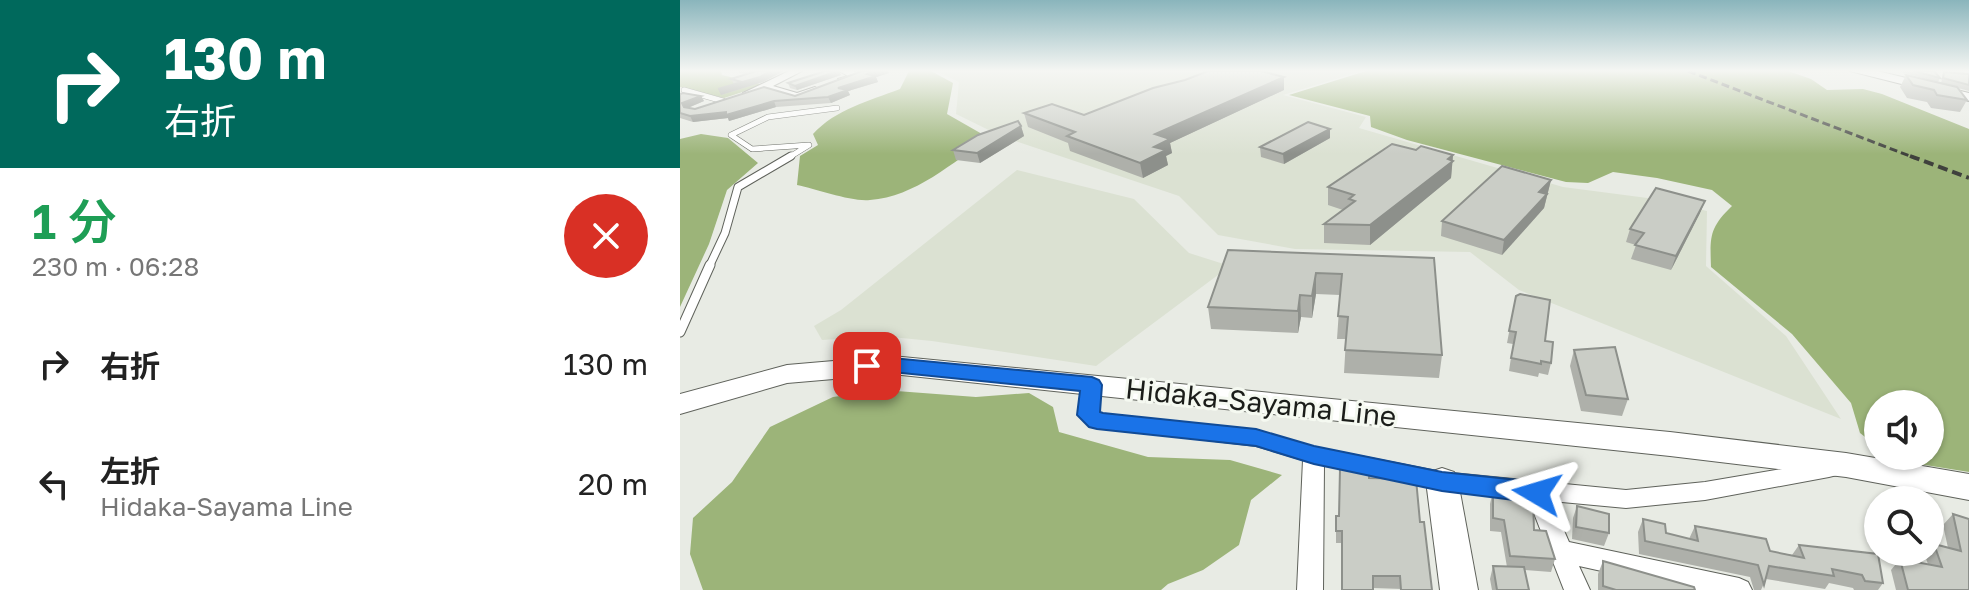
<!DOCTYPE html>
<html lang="ja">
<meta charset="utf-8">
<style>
body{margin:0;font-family:"Golos Text","Noto Sans JP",sans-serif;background:#f2f2f2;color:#222;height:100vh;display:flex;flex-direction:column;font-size:30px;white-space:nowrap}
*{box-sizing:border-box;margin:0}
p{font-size:26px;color:#767676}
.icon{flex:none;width:44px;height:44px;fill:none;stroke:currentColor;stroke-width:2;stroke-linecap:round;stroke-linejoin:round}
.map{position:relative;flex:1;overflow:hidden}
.panel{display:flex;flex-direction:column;background:#fff;width:680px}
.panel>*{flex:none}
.top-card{background:#00695c;color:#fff;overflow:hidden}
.controls{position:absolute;left:1184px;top:390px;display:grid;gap:16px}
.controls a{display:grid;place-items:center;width:80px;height:80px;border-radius:50%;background:#fff;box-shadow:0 2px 6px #0004;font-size:40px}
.pin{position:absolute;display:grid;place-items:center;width:68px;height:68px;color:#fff;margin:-34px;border-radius:16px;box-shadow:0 4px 12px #0006}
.me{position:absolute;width:88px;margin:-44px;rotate:277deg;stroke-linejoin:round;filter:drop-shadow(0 0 6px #0008)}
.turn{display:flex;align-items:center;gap:28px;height:168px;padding:0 32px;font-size:36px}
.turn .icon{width:104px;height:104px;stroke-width:2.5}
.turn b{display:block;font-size:56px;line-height:68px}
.round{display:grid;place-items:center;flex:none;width:84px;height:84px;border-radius:42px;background:#f2f2f2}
.head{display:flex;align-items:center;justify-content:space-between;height:136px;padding:0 32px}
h1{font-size:48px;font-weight:600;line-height:60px;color:#1e9e55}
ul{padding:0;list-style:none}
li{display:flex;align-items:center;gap:24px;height:120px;padding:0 32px}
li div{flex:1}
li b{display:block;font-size:30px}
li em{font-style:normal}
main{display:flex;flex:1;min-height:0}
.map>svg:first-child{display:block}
.built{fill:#dbe1d2}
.forest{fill:#9cb479}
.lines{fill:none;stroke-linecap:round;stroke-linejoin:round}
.lane-far2-casing{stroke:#5f625b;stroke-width:6}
.lane-far1-casing{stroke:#5f625b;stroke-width:9}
.lane-casing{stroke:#5f625b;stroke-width:11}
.street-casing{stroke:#5f625b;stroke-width:2}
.secondary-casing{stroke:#5f625b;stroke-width:2}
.lane-far2{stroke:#fff;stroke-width:5}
.lane-far1{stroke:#fff;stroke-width:7}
.lane{stroke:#fff;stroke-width:9}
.street{fill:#fff;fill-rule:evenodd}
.secondary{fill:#fff;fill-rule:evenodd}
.rail-far1{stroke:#3f413d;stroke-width:3;stroke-dasharray:8 4;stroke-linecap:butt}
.rail{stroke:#3f413d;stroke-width:4;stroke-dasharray:10 5;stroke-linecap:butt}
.wall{fill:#aeb0aa}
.shaded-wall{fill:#8d908b}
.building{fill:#cacdc6;stroke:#8d908b;stroke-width:2}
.route{fill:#1a73e8;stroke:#114b97;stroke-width:2}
.labels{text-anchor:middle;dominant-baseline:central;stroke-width:6;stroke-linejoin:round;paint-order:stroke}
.near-street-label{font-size:28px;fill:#1b1d1a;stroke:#f5f9f1}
</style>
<main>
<section class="panel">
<div class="top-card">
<div class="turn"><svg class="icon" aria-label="right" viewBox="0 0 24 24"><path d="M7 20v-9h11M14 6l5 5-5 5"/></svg><div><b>130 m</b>右折</div></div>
</div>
<div class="head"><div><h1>1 分</h1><p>230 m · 06:28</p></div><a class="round" style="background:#d93025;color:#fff"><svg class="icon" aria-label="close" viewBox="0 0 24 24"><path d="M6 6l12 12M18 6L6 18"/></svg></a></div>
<ul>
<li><svg class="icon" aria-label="right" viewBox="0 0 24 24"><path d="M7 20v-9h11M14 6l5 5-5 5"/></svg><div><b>右折</b></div><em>130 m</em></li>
<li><svg class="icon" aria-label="left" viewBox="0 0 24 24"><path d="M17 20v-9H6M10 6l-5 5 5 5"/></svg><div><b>左折</b><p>Hidaka-Sayama Line</p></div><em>20 m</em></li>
</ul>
</section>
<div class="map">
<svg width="1289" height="590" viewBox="0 0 1289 590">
<rect width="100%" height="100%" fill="#e8ebe4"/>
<g class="built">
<polygon points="256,71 682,71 603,95 686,117 679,128 883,187 975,199 1027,211 1026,266 1106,336 1161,419 839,290 790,252 615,249 538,235 499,196 323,137 276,114 279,82"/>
<polygon points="337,170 454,199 509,253 550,266 416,366 252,341 201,336 142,340 134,326 161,310"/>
</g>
<g class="forest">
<polygon points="0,71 41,71 42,75 84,85 44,98 0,87"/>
<path d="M229,71H251L273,83L267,114L309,138C273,162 235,197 190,200C171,202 137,189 117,185L120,156L138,145L133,134C156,109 189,101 220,89Z"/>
<path d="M686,71H1108L1131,79L1147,90L1183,89L1202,94L1289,129V472L1214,460L1209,456H1250V404H1198V447L1180,433L1171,403L1112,334L1031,267C1030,237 1029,228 1052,206L1032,190L977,178L933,172L908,183L886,182L727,140L691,127L690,116L609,95Z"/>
<polygon points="21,134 48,138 78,163 47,190 29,244 0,307 0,139"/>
<polygon points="203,390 296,397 349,393 373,407 379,432 468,457 550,460 602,475 571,500 559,545 523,570 488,584 481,590 23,590 10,554 13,518 52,482 90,427 153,397"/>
</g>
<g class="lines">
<defs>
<g id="lane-far2">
<polyline points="4,90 43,101"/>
<polyline points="108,158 129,145 72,149 51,135 88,117 157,108"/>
</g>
<polyline id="lane-far1" points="29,267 45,233 58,187 111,156"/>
<polyline id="lane" points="0,332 30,265"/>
<g id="street">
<polygon points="109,71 122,71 93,86 117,93 135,87 140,90 117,99 84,89 68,96 63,93"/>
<polygon points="159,71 173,71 182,76 161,84 158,83 158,79 168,76"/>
<polygon points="412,379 419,380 421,385 419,412 422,414 576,430 634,447 762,472 946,490 1025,482 1149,461 1157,463 1160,469 1157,475 1149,477 1025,500 946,508 871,501 889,542 1059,578 1068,582 1072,590 1007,590 899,566 910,590 884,590 848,498 762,490 644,465 643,590 617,590 623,460 576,446 410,426 399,415 405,380"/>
</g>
<g id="secondary">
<polygon points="1170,71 1197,71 1289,93 1289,101"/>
<polygon points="212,356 990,432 1166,453 1289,474 1289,500 1166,477 990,456 212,374 107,383 0,414 0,394 107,365"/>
<polygon points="762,468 774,472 778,481 798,590 760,590 746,481 750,472"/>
</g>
</defs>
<use href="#lane-far2" class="lane-far2-casing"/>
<use href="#lane-far1" class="lane-far1-casing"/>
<use href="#lane" class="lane-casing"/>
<use href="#street" class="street-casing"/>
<use href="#secondary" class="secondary-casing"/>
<use href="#lane-far2" class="lane-far2"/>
<use href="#lane-far1" class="lane-far1"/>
<use href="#lane" class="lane"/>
<use href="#street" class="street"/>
<use href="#secondary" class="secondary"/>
<polyline class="rail-far1" points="1008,71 1235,158"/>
<polyline class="rail" points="1230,156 1289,178"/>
</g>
<g class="wall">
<polygon points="59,71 104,71 83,82 41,95 54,84 51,79 66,74 59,73"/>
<polygon points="177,71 208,71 209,73 196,77 198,82 168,91 170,95 151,103 96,107 49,121 48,118 13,122 0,118 0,94 21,96 24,101 8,108 15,109 115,96 179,73"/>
<polygon points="1217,71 1255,72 1260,78 1258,82 1261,83 1264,72 1289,74 1289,91 1278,88 1287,100 1280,112 1251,108 1247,102 1227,98 1220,87 1226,75 1250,80"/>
<polygon points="161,75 117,90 110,88 108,83"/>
<polygon points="604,90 490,143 492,153 486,156 488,165 463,178 390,151 388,143 348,127 344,113 404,115"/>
<polygon points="341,126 344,136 300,163 276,160 273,150"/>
<polygon points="650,129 650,138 604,164 581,157 580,147"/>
<polygon points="736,150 773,155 771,178 690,245 644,243 644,224 663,210 648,205 648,187"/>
<polygon points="871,180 864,208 822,255 761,236 762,221"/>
<polygon points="1020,213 991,270 951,259 956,245 946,242 950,229"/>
<polygon points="548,250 754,258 762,355 759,378 664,373 666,339 657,339 660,295 636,294 632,318 621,317 618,333 531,329 528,307"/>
<polygon points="836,296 865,341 871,363 868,375 859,373 858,377 829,371 833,344 827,343"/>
<polygon points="894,350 948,399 942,416 901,411 890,366"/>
<polygon points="689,478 740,522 752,590 693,588 661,543 656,543 656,516 659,516"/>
<polygon points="813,491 854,530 875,559 871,572 845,570 849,590 812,590 810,579 813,566 827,567 821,532 810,531 810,504"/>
<polygon points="897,506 929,533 924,546 892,539 893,518"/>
<polygon points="1273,514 1289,590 1216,590 1211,570 1220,559 1248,564 1245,556 1248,552 1250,552 1250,549 1254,544 1268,548 1263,525"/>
<polygon points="963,519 986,533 1009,539 1015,526 1090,551 1112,555 1119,545 1203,583 1198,590 1174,590 1173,588 1149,583 1145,589 1086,579 1081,590 1074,590 1070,577 959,554 958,532"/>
<polygon points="923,561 1015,590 918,590 918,574"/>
</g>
<g class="shaded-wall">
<polygon points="90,71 104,71 83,82 41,95 38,89 80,77"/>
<polygon points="159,71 161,75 117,90 115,86"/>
<polygon points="194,71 208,71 209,73 196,77 198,82 168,91 170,95 151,103 148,97 158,88"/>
<polygon points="604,77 604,90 490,143 492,153 486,156 488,165 463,178 460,163 475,134"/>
<polygon points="21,96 24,101 5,109 2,103"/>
<polygon points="94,101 96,107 49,121 48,118 13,122 10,116"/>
<polygon points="341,126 344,136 300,163 297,153"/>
<polygon points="650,129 650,138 604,164 603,154"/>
<polygon points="773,155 771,178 690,245 690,225"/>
<polygon points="871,180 864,208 822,255 824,240 859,192"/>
<polygon points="1025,201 1020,213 991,270 996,256"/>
<polygon points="636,273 636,294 632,318 632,296"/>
<polygon points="620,295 621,317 618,333 618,311"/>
</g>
<g class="building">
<polygon points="76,71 90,71 80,77 38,89 62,82 51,79"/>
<polygon points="145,71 158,71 115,86 108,83"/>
<polygon points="182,71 194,71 187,74 196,76 158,88 168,90 148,97 94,101 46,115 46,112 10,116 0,113 0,94 3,93 21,96 2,103 4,107 15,109 84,87 115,96"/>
<polygon points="528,71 581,71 604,77 475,134 490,139 474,147 486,150 460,163 387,136 395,132 344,113 372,104 404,115 473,88 505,80"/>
<polygon points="1234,71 1254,71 1260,78"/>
<polygon points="1264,72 1289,74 1289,85 1263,78"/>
<polygon points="1226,75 1277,87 1287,100 1257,95 1254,90 1233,85"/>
<polygon points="338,121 341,126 297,153 273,150 298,135"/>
<polygon points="628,122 650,129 603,154 580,147"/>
<polygon points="712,144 736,150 741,146 773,155 768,159 773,161 690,225 644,224 675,201 669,199 674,195 648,187"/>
<polygon points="822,166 871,180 859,192 867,194 824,240 762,221"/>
<polygon points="976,188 1025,201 996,256 955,245 964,233 950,229"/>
<polygon points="548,250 754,258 762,355 665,350 668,317 658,316 662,274 636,273 632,296 620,295 618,311 528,307"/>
<polygon points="840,294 870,300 865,341 873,342 871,363 861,361 861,364 831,358 836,332 829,331 836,296"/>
<polygon points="935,347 948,399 906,395 894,350"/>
<polygon points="660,469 689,469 689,478 736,479 740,522 744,522 752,590 721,590 720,576 693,576 693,590 662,590 662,531 656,531 656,516 659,516"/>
<polygon points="813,491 853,498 854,530 866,531 875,559 830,556 824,520 813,518"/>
<polygon points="897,506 929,514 929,533 896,527"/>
<polygon points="1273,514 1289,519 1289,590 1228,590 1220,559 1262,567 1254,544 1281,551"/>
<polygon points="963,519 985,524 986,533 1018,541 1015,526 1086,539 1090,551 1124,558 1119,545 1198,554 1203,583 1185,581 1182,575 1152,569 1154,576 1089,566 1084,585 1078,565 965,541"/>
<polygon points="923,561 1014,587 1015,590 936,590 923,586"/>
<polygon points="813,566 844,567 849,590 817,590"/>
</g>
<linearGradient id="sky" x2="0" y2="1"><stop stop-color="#8ab5bc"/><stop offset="0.46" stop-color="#f5f6f3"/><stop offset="1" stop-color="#f5f6f3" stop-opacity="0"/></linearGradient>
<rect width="1289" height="154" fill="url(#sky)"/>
<polygon class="route" points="212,358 412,377 419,380 422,385 420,412 423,413 576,429 634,446 762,472 857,482 866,485 869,493 866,500 857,503 762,491 634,464 576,446 417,429 409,427 397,415 400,391 212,372 187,373 177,366 187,359"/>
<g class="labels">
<g class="near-street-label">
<text transform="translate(581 402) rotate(6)">Hidaka-Sayama Line</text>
</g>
</g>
</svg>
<div class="controls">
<a><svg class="icon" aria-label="sound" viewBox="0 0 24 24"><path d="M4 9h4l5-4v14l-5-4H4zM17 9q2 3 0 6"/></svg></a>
<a><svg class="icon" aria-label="search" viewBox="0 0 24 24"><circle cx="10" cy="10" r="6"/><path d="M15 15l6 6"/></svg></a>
</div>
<div class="pin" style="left:187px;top:366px;background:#d93025"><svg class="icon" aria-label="arrive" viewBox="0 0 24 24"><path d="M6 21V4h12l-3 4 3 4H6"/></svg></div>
<svg class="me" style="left:857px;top:493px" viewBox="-20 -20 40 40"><path d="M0-17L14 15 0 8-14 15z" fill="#1a73e8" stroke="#fff" stroke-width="4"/></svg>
</div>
</main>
